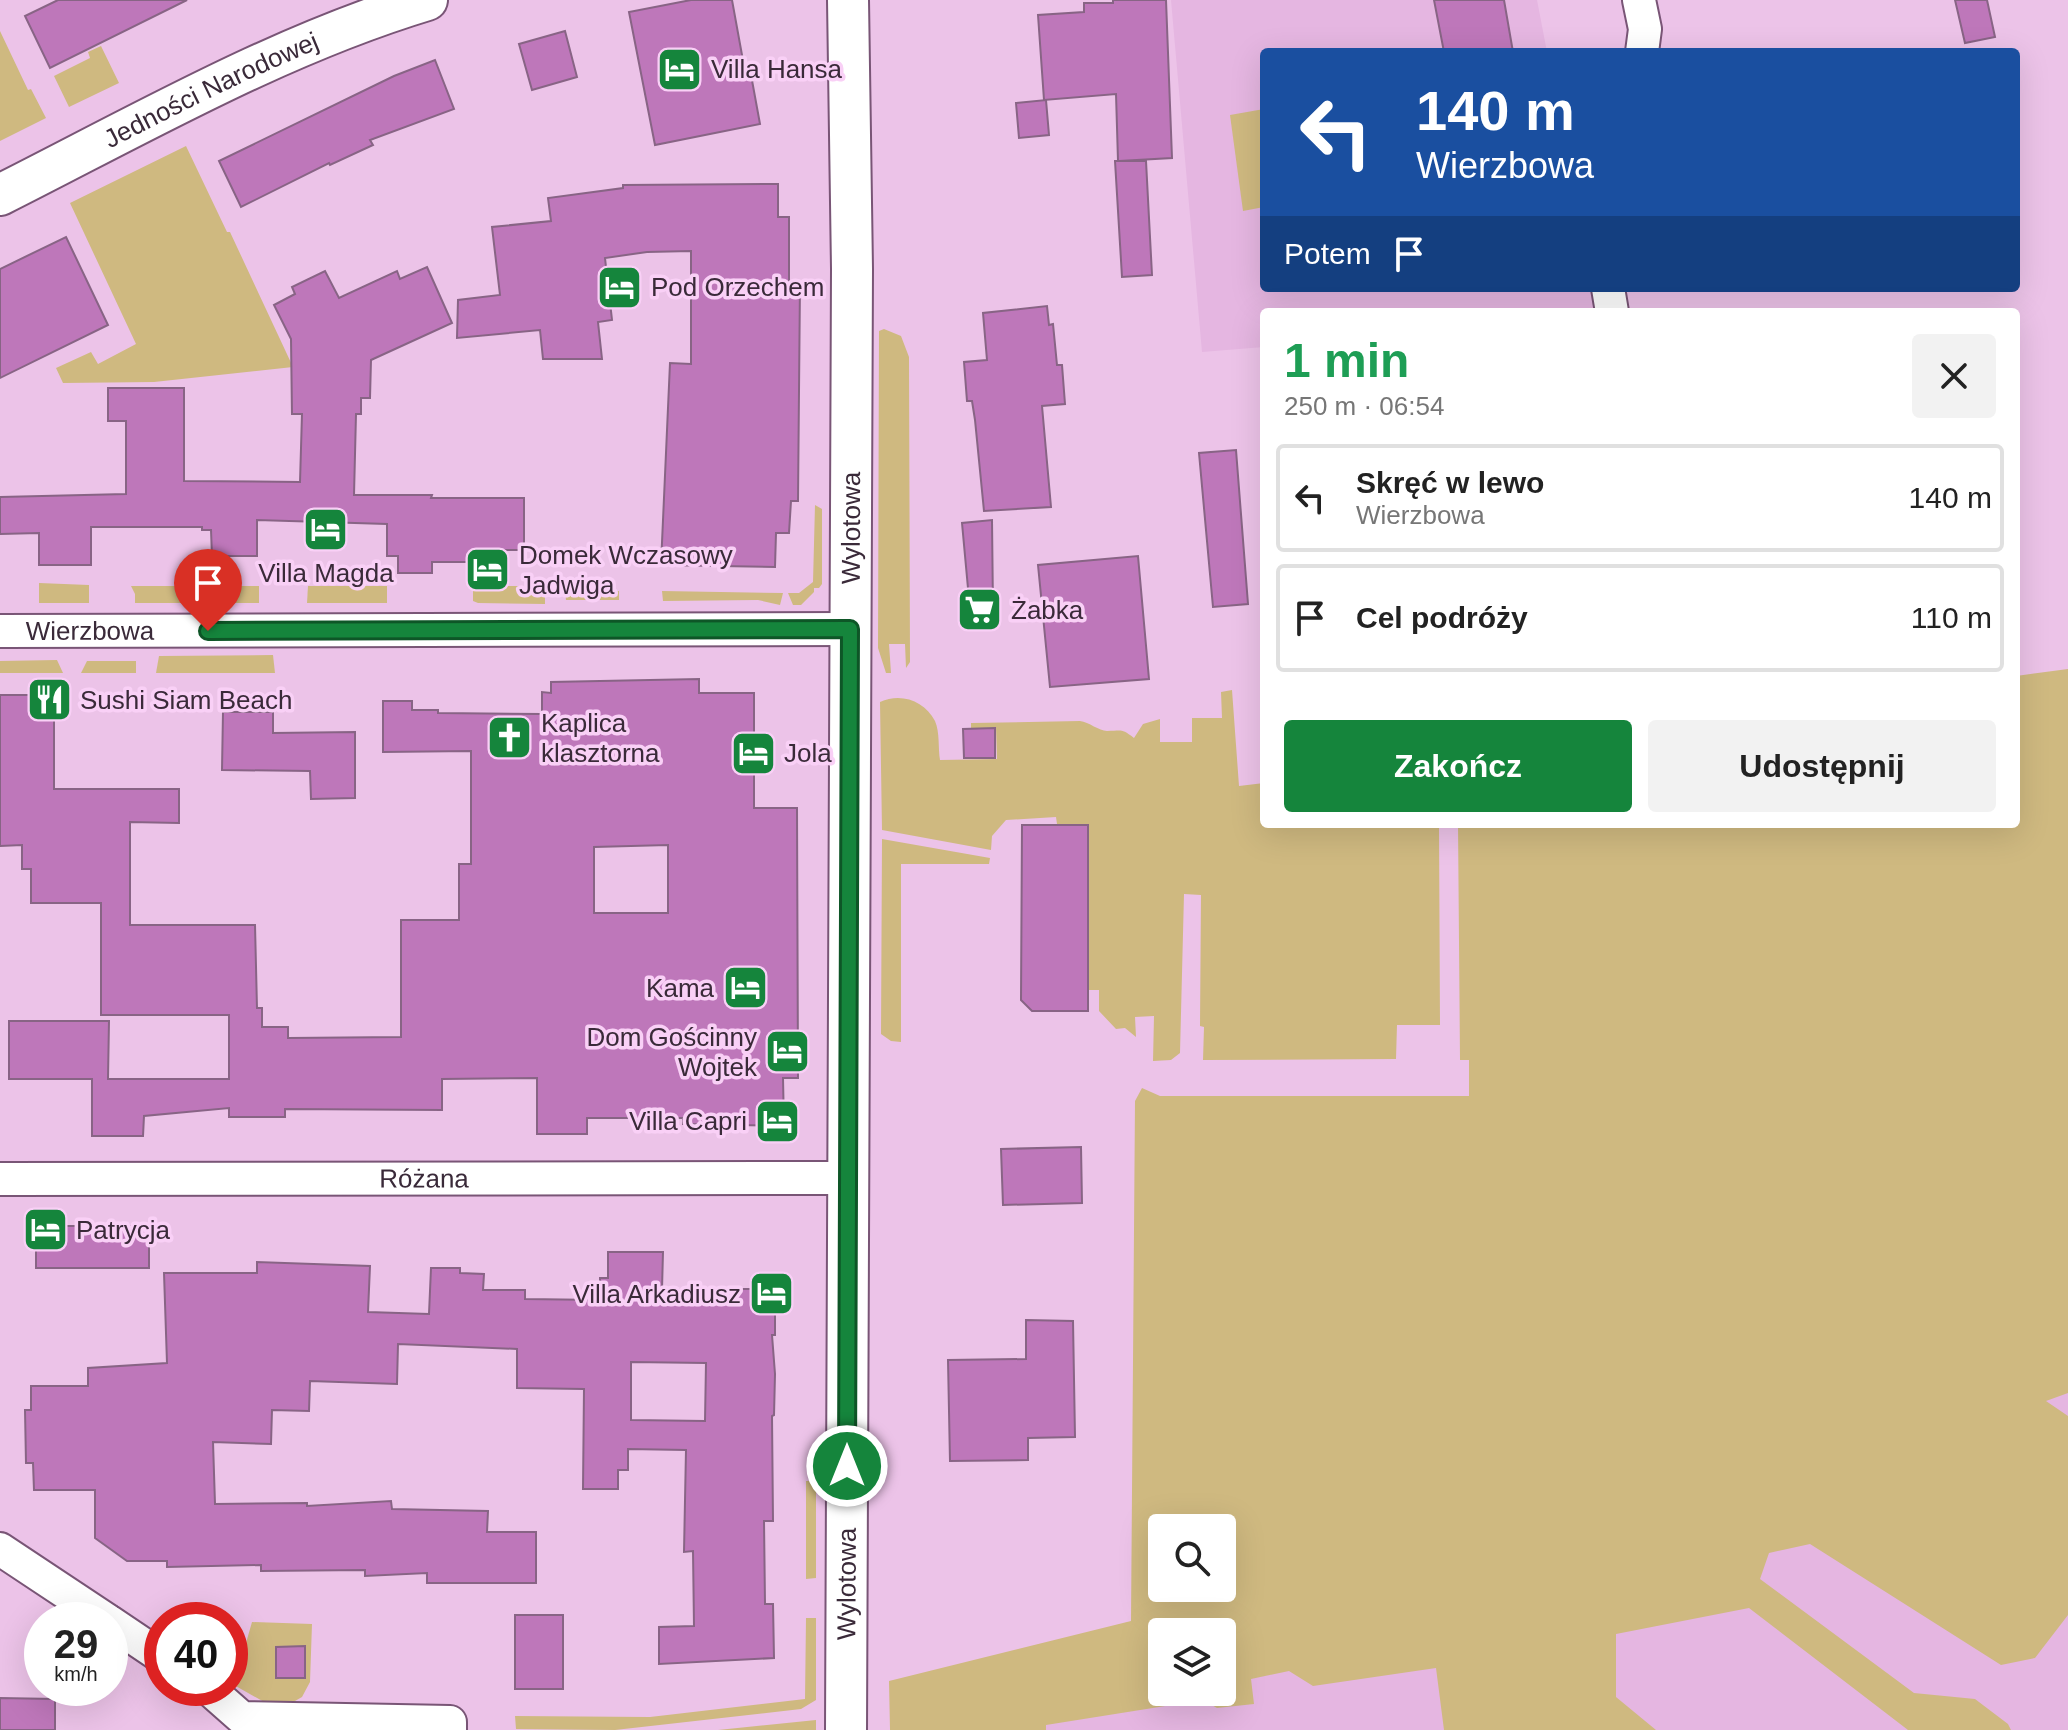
<!DOCTYPE html>
<html lang="pl">
<meta charset="utf-8">
<style>
body{margin:0;font-family:Arial,sans-serif;background:#f2f2f2;color:#222;height:100vh;display:flex;flex-direction:column;font-size:30px;white-space:nowrap}
*{box-sizing:border-box;margin:0}
p{font-size:26px;color:#767676}
.icon{flex:none;width:44px;height:44px;fill:none;stroke:currentColor;stroke-width:2;stroke-linecap:round;stroke-linejoin:round}
.map{position:relative;flex:1;overflow:hidden}
.panel{position:absolute;left:1260px;top:308px;width:760px;height:520px;display:flex;flex-direction:column;background:#fff;border-radius:8px;box-shadow:0 8px 32px #0002}
.panel>*{flex:none}
.top-card{position:absolute;left:1260px;top:48px;width:760px;height:244px;border-radius:8px;box-shadow:0 8px 32px #0002;background:#1a4fa0;color:#fff;overflow:hidden}
.buttons{position:absolute;left:1148px;top:1514px;display:grid;gap:16px}
.buttons a{display:grid;place-items:center;width:88px;height:88px;border-radius:8px;background:#fff;box-shadow:0 8px 32px #0002;font-size:40px}
.speed{position:absolute;left:24px;top:1602px;display:flex;gap:16px;font-size:40px;font-weight:700;text-align:center}
.speed>*{display:grid;place-content:center;width:104px;height:104px;border-radius:50%;background:#fff;box-shadow:0 8px 32px #0002;line-height:1}
.speed small{font-size:20px;font-weight:400}
.speed .limit{border:12px solid #d22;background:#fff;color:#111}
.pin{position:absolute;display:grid;place-items:center;width:68px;height:68px;color:#fff;margin:-82px -34px;border-radius:50% 50% 50% 0;rotate:-45deg;box-shadow:0 0 8px #0007}
.pin .icon{rotate:45deg}
.me{position:absolute;width:88px;margin:-44px;rotate:0deg;stroke-linejoin:round;filter:drop-shadow(0 0 6px #0008)}
.turn{display:flex;align-items:center;gap:28px;height:168px;padding:0 24px;font-size:36px}
.turn .icon{width:104px;height:104px;stroke-width:2.5}
.turn b{display:block;font-size:56px;line-height:68px}
.then{display:flex;align-items:center;height:76px;padding:0 24px;background:#0003;gap:16px;font-size:30px}
.round{display:grid;place-items:center;flex:none;width:84px;height:84px;border-radius:8px;background:#f2f2f2}
.head{display:flex;align-items:center;justify-content:space-between;height:136px;padding:0 24px}
h1{font-size:48px;font-weight:600;line-height:60px;color:#1e9e55}
.action{display:flex;gap:16px;margin-top:auto;padding:16px 24px}
.action a{flex:1;height:92px;border-radius:8px;background:#15853c;color:#fff;font-size:32px;font-weight:600;line-height:92px;text-align:center}
.action a+a{background:#f2f2f2;color:#222}
ul{padding:0;list-style:none}
li{display:flex;align-items:center;gap:24px;height:108px;margin:0 16px 12px;padding:0 8px;border:4px solid #e0e0e0;border-radius:8px}
li div{flex:1}
li b{display:block;font-size:30px}
li em{font-style:normal}
.map>svg:first-child{display:block}
.built{fill:#e5b6e1}
.green{fill:#cfb980;fill-rule:evenodd}
.building{fill:#be77ba;stroke:#886485;stroke-width:2;fill-rule:evenodd}
.lines{fill:none;stroke-linecap:round;stroke-linejoin:round}
.minor-casing{stroke:#795576;stroke-width:36}
.tertiary-casing{stroke:#795576;stroke-width:44}
.minor{stroke:#fff;stroke-width:32}
.tertiary{stroke:#fff;stroke-width:40}
.route-casing{stroke:#0e5627;stroke-width:20}
.route{stroke:#15853c;stroke-width:14}
.labels{text-anchor:middle;dominant-baseline:central;stroke-width:7;stroke-linejoin:round;paint-order:stroke}
.poi-label{font-size:26px;fill:#3a2a39;stroke:#f9d0f6;text-anchor:start}
.street-label{font-size:26px;fill:#3a2a39;stroke:#f9d0f6}
</style>
<div class="map">
<svg width="2068" height="1730" viewBox="0 0 2068 1730">
<rect width="100%" height="100%" fill="#ecc3e8"/>
<g class="built">
<polygon points="1171,0 1537,0 1547,52 1264,52 1264,288 1592,288 1597,312 1264,312 1264,347 1202,352"/>
<polygon points="2068,1353 2068,1730 916,1730 1162,1692 1222,1692 1222,1632"/>
</g>
<g class="green">
<polygon points="0,31 28,90 31,89 46,118 0,141"/>
<polygon points="101,46 119,83 69,107 54,76 90,58 88,52"/>
<polygon points="1264,109 1264,207 1243,211 1230,115"/>
<polygon points="186,146 227,232 230,232 293,367 154,382 63,383 56,368 91,352 98,364 136,344 70,203"/>
<polygon points="884,329 901,336 909,357 910,662 906,668 905,644 889,644 891,673 886,673 878,648 879,331"/>
<polygon points="815,505 822,509 822,584 819,588 814,588 814,592 801,605 793,605 788,593 799,593 813,582"/>
<polygon points="39,583 89,585 89,603 39,603"/>
<polygon points="131,586 205,586 205,603 135,603 135,594"/>
<polygon points="211,586 259,586 259,603 212,603"/>
<polygon points="308,586 387,586 387,603 307,603"/>
<polygon points="473,586 545,586 545,604 478,603 473,601"/>
<polygon points="565,590 619,591 619,600 566,600"/>
<polygon points="662,591 783,593 780,605 758,600 663,601"/>
<polygon points="273,655 275,673 156,673 159,656"/>
<polygon points="57,660 63,673 0,673 0,661"/>
<polygon points="87,661 136,661 136,673 81,673"/>
<path d="M2068,669V1393L2046,1401L2068,1416V1615L2035,1658L2001,1665L1810,1544L1769,1553L1760,1579L1914,1693L1975,1699L2008,1724L2011,1730H1908L1749,1608L1616,1634V1697L1656,1730H1444L1436,1668L1313,1686L1289,1671L1251,1679L1254,1704L1217,1708L1203,1700L1046,1725V1730H890L889,1681L1131,1621L1135,1101L1142,1088L1160,1096H1469V1060H1460L1458,824H2016V676ZM1162,1528H1222V1588H1162ZM1162,1632H1222V1692H1162Z"/>
<path d="M1232,690L1239,786L1264,783V824H1439L1440,1025H1397L1396,1059L1203,1060L1204,1027L1200,1026L1201,895L1184,894L1180,1053L1171,1060L1153,1061L1154,1016L1135,1017L1136,1037L1125,1028L1116,1029L1099,1011V990H1088L1089,824H1057L1056,817L1006,820L992,836L991,850L882,830L880,702C901,692 925,701 935,721C940,732 938,749 940,760L997,759L996,728H971V723L1080,721C1089,722 1099,731 1107,731C1122,731 1121,728 1134,738L1143,724L1160,719V742H1192V718H1222L1221,692Z"/>
<polygon points="882,839 990,858 989,864 901,864 901,1042 891,1041 881,1034"/>
<polygon points="806,1481 816,1481 816,1578 806,1579"/>
<polygon points="806,1618 816,1618 816,1700 801,1709 615,1730 516,1729 515,1716 650,1717 805,1699"/>
<path d="M252,1622L312,1624L310,1682L302,1697L295,1701L266,1703L234,1685ZM276,1647H305V1678H276Z"/>
<polygon points="816,1720 816,1730 718,1730"/>
</g>
<g class="building">
<polygon points="58,0 187,0 50,68 25,16"/>
<polygon points="691,0 732,0 744,66 749,64 760,124 655,145 629,12"/>
<polygon points="1113,0 1166,0 1172,158 1119,161 1146,161 1152,275 1122,277 1115,161 1118,161 1116,94 1044,100 1038,15 1084,12 1084,3 1113,3"/>
<polygon points="1434,0 1504,0 1513,52 1444,52"/>
<polygon points="1955,0 1987,0 1995,37 1965,43"/>
<polygon points="565,31 577,77 532,90 519,44"/>
<polygon points="435,60 454,109 370,140 373,145 330,165 329,163 241,207 219,161 394,76"/>
<polygon points="1046,100 1049,135 1019,138 1016,103"/>
<polygon points="778,184 778,217 789,217 789,282 800,282 798,501 791,501 789,533 776,533 775,567 661,565 670,363 691,364 691,251 647,252 605,258 612,320 598,322 602,359 543,359 540,330 457,338 458,300 500,295 492,227 551,221 548,198 623,188 623,185"/>
<polygon points="66,237 108,325 0,378 0,269"/>
<polygon points="427,267 452,323 371,360 370,398 361,398 361,414 356,414 354,495 432,495 431,498 524,498 524,550 497,550 497,562 432,562 432,573 398,573 398,556 387,556 387,524 257,520 257,556 212,556 211,530 202,530 202,527 91,527 91,565 39,565 39,533 0,534 0,497 126,494 126,421 108,421 108,388 184,388 184,481 300,482 302,414 292,414 291,339 274,305 295,294 292,287 325,271 339,298 397,271 400,279"/>
<polygon points="1047,306 1049,325 1053,324 1057,365 1062,365 1065,404 1042,406 1051,507 984,511 975,420 972,401 967,401 964,362 987,360 983,313"/>
<polygon points="1236,450 1248,604 1213,607 1199,453"/>
<polygon points="992,520 993,609 970,610 962,523"/>
<polygon points="1138,556 1149,679 1050,687 1038,565"/>
<path d="M699,679V693H754V808H797L798,1078H783L784,1126L683,1124V1118H587V1134H537V1078L442,1079V1110L285,1109V1117H229V1108L144,1116L143,1136H92V1079H9V1021H109L108,1079H229V1015H101V903H31V869H22V845L0,846V695H54V789H179V823L130,822V925H255L257,1008H262V1027H288V1038L401,1037V920H459V864H471V751L383,752V701H412V710H438V713L542,714V692L551,693V682ZM668,845V913H594V847Z"/>
<polygon points="223,712 273,712 273,733 355,732 355,798 311,799 310,771 222,770"/>
<polygon points="995,728 995,758 964,758 963,729"/>
<polygon points="1022,825 1088,825 1088,1011 1032,1011 1021,1000"/>
<polygon points="1081,1147 1082,1203 1003,1205 1001,1149"/>
<rect x="36" y="1226" width="113" height="42"/>
<path d="M608,1252H663L662,1289H775V1335H772L775,1374L774,1415L772,1416L773,1521H764L765,1604H773L774,1658L659,1664V1627L694,1626L693,1551L684,1552L686,1450L628,1449V1470H618V1489H583L584,1389L517,1388V1349L398,1344L397,1384L310,1381L309,1411L272,1410L271,1444L213,1442L215,1504L307,1503V1506L391,1501L392,1509L488,1511L487,1532H536V1583H427V1573L365,1576V1570L261,1571V1565L167,1567V1561H127L95,1538V1490H34L33,1463H26L25,1410H31V1386H88V1368L167,1363L164,1273H257V1262L370,1266L368,1312L429,1314L431,1268H460V1273L484,1274L483,1290H525V1299L600,1300V1278H608ZM631,1362L706,1363L705,1421L631,1420Z"/>
<polygon points="1026,1320 1073,1321 1075,1437 1028,1438 1028,1460 950,1461 948,1360 1026,1359"/>
<rect x="515" y="1615" width="48" height="74"/>
<polygon points="305,1646 305,1678 276,1678 276,1647"/>
<polygon points="0,1698 55,1699 55,1730 0,1730"/>
</g>
<g class="lines">
<defs>
<g id="minor">
<polyline points="1639,0 1645,29 1642,52"/>
<polyline points="1608,288 1612,312"/>
<path id="s1" d="M0,631L850,629"/>
<path id="s2" d="M0,1179L848,1178"/>
<polyline points="0,1549 107,1620"/>
<polyline points="110,1622 162,1657"/>
<polyline points="208,1688 242,1718 450,1722 450,1730"/>
</g>
<g id="tertiary">
<path id="s3" d="M0,195C139,125 278,45 427,0"/>
<path id="s4" d="M846,1730L852,269L848,0"/>
</g>
</defs>
<use href="#minor" class="minor-casing"/>
<use href="#tertiary" class="tertiary-casing"/>
<use href="#minor" class="minor"/>
<use href="#tertiary" class="tertiary"/>
</g>
<g class="lines">
<defs>
<polyline id="route" points="208,631 850,629 847,1466"/>
</defs>
<use href="#route" class="route-casing"/>
<use href="#route" class="route"/>
</g>
<defs>
<symbol id="hotel-square" viewBox="-11 -11 22 22"><rect x="-9" y="-9" width="18" height="18" rx="4" fill="#15853c" stroke="#f9d0f6"/><path d="M-6-4.5h1.5V1H6V5H4.5V3h-9V5H-6ZM-4 0a1.8 1.8 0 1 1 3.6 0ZM.5 0V-2.5h3Q6-2.5 6 0Z" fill="#fff"/></symbol>
<symbol id="supermarket-square" viewBox="-11 -11 22 22"><rect x="-9" y="-9" width="18" height="18" rx="4" fill="#15853c" stroke="#f9d0f6"/><path d="M-6-5.5h2.5l.6 2H6L4.5 2H-2.5L-4.4-4H-6ZM-1.5 3.2a1.3 1.3 0 1 0 .1 0ZM3 3.2a1.3 1.3 0 1 0 .1 0Z" fill="#fff"/></symbol>
<symbol id="restaurant-square" viewBox="-11 -11 22 22"><rect x="-9" y="-9" width="18" height="18" rx="4" fill="#15853c" stroke="#f9d0f6"/><path d="M-5-6h1v4h1v-4h1v4h1v-4h1v5L-1.5 .5V6h-2V.5L-5-1ZM5-6V6H3V1.5H1.5Q1.5-4 5-6Z" fill="#fff"/></symbol>
<symbol id="church-square" viewBox="-11 -11 22 22"><rect x="-9" y="-9" width="18" height="18" rx="4" fill="#15853c" stroke="#f9d0f6"/><path d="M-1.2-6h2.4v3.5h3.3v2.4h-3.3V6h-2.4V-.1h-3.3v-2.4h3.3Z" fill="#fff"/></symbol>
</defs>
<g fill-rule="evenodd">
<use href="#hotel-square" x="654" y="44" width="51" height="51"/>
<use href="#hotel-square" x="594" y="262" width="51" height="51"/>
<use href="#hotel-square" x="300" y="504" width="51" height="51"/>
<use href="#hotel-square" x="462" y="544" width="51" height="51"/>
<use href="#supermarket-square" x="954" y="584" width="51" height="51"/>
<use href="#restaurant-square" x="24" y="674" width="51" height="51"/>
<use href="#church-square" x="484" y="712" width="51" height="51"/>
<use href="#hotel-square" x="728" y="728" width="51" height="51"/>
<use href="#hotel-square" x="720" y="962" width="51" height="51"/>
<use href="#hotel-square" x="762" y="1026" width="51" height="51"/>
<use href="#hotel-square" x="752" y="1096" width="51" height="51"/>
<use href="#hotel-square" x="20" y="1204" width="51" height="51"/>
<use href="#hotel-square" x="746" y="1268" width="51" height="51"/>
</g>
<g class="labels">
<g class="poi-label">
<text x="711" y="69">Villa Hansa</text>
<text x="651" y="287">Pod Orzechem</text>
<text x="519" y="555">Domek Wczasowy<tspan x="519" dy="30">Jadwiga</tspan></text>
<text x="326" y="573" text-anchor="middle">Villa Magda</text>
<text x="1011" y="610">Żabka</text>
<text x="80" y="700">Sushi Siam Beach</text>
<text x="541" y="723">Kaplica<tspan x="541" dy="30">klasztorna</tspan></text>
<text x="784" y="753">Jola</text>
<text x="714" y="988" text-anchor="end">Kama</text>
<text x="757" y="1037" text-anchor="end">Dom Gościnny<tspan x="757" dy="30">Wojtek</tspan></text>
<text x="747" y="1121" text-anchor="end">Villa Capri</text>
<text x="76" y="1230">Patrycja</text>
<text x="741" y="1294" text-anchor="end">Villa Arkadiusz</text>
</g>
<g class="street-label">
<text stroke="none"><textPath href="#s3" startOffset="236">Jedności Narodowej</textPath></text>
<text stroke="none"><textPath href="#s4" startOffset="1202">Wylotowa</textPath></text>
<text stroke="none"><textPath href="#s1" startOffset="90">Wierzbowa</textPath></text>
<text stroke="none"><textPath href="#s2" startOffset="424">Różana</textPath></text>
<text stroke="none"><textPath href="#s4" startOffset="146">Wylotowa</textPath></text>
</g>
</g>
</svg>
<div class="buttons">
<a><svg class="icon" aria-label="search" viewBox="0 0 24 24"><circle cx="10" cy="10" r="6"/><path d="M15 15l6 6"/></svg></a>
<a><svg class="icon" aria-label="layers" viewBox="0 0 24 24"><path d="M12 4l9 5-9 5-9-5zM3 14l9 5 9-5"/></svg></a>
</div>
<div class="speed"><div>29<small>km/h</small></div><div class="limit">40</div></div>
<div class="pin" style="left:208px;top:631px;background:#d93025"><svg class="icon" aria-label="arrive" viewBox="0 0 24 24"><path d="M6 21V4h12l-3 4 3 4H6"/></svg></div>
<svg class="me" style="left:847px;top:1466px" viewBox="-20 -20 40 40"><circle r="17" fill="#15853c" stroke="#fff" stroke-width="3"/><path d="M0-11L8 9 0 5-8 9z" fill="#fff"/></svg>
<div class="top-card">
<div class="turn"><svg class="icon" aria-label="left" viewBox="0 0 24 24"><path d="M17 20v-9H6M10 6l-5 5 5 5"/></svg><div><b>140 m</b>Wierzbowa</div></div>
<div class="then">Potem<svg class="icon" aria-label="arrive" viewBox="0 0 24 24"><path d="M6 21V4h12l-3 4 3 4H6"/></svg></div>
</div>
<section class="panel">
<div class="head"><div><h1>1 min</h1><p>250 m · 06:54</p></div><a class="round"><svg class="icon" aria-label="close" viewBox="0 0 24 24"><path d="M6 6l12 12M18 6L6 18"/></svg></a></div>
<ul>
<li><svg class="icon" aria-label="left" viewBox="0 0 24 24"><path d="M17 20v-9H6M10 6l-5 5 5 5"/></svg><div><b>Skręć w lewo</b><p>Wierzbowa</p></div><em>140 m</em></li>
<li><svg class="icon" aria-label="arrive" viewBox="0 0 24 24"><path d="M6 21V4h12l-3 4 3 4H6"/></svg><div><b>Cel podróży</b></div><em>110 m</em></li>
</ul>
<div class="action"><a>Zakończ</a><a>Udostępnij</a></div>
</section>
</div>
